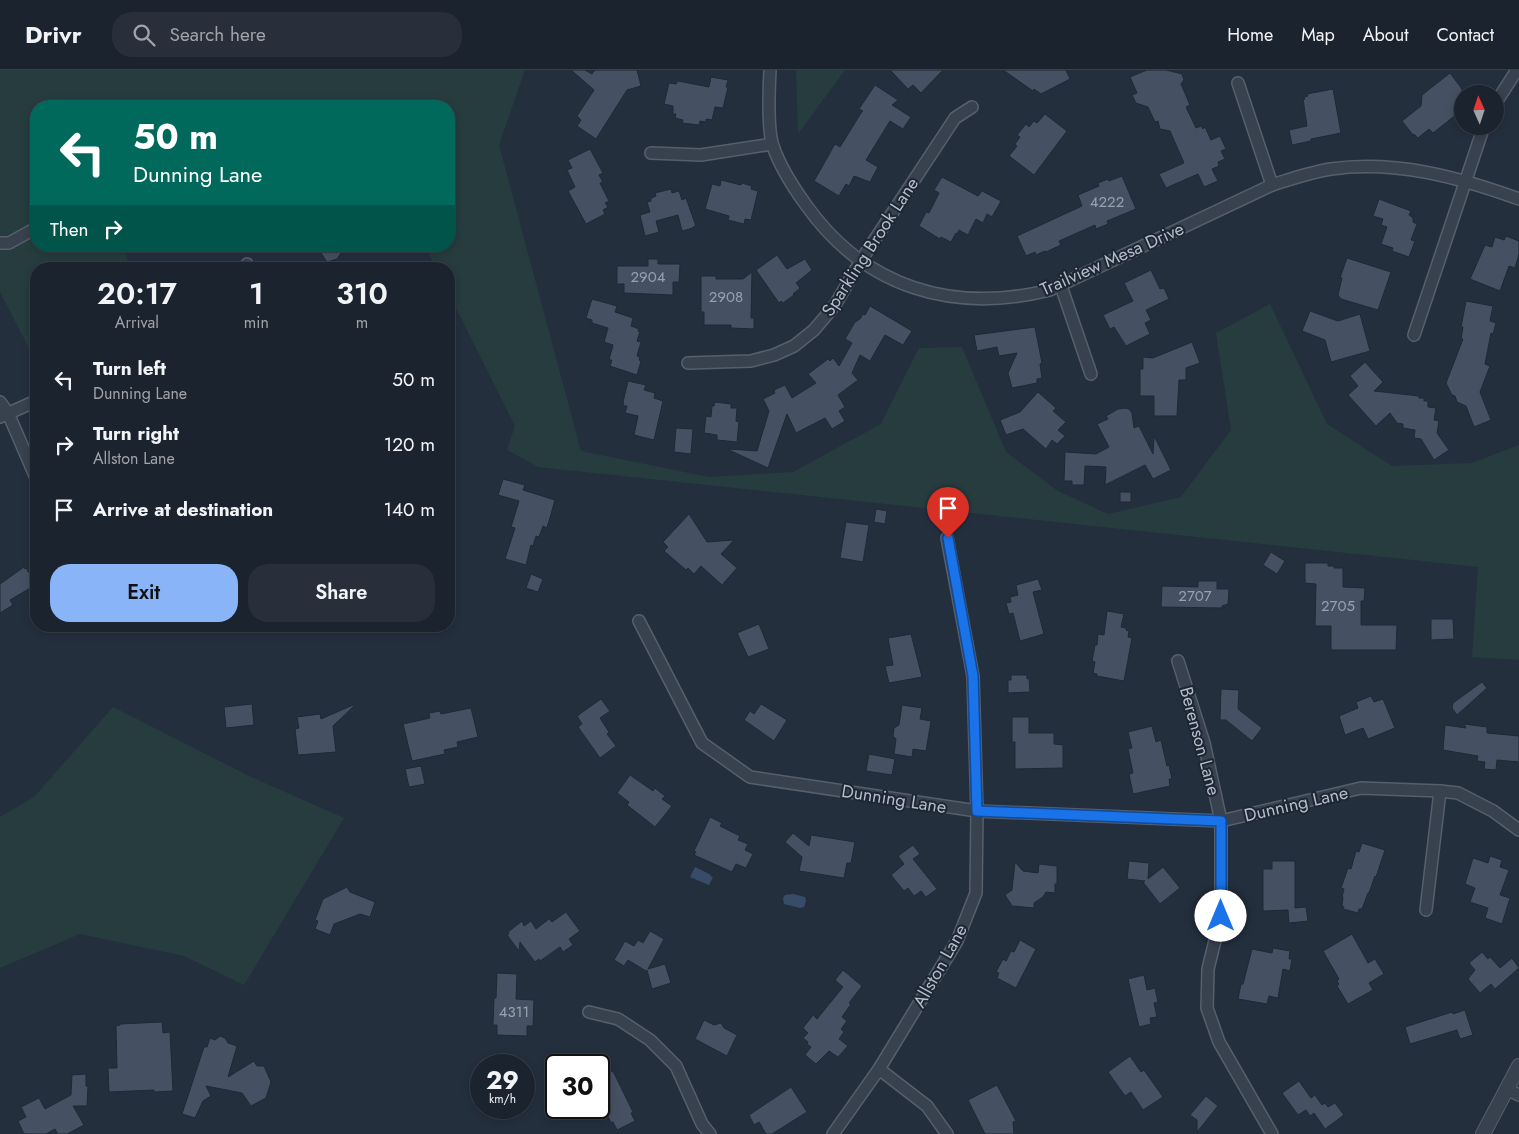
<!DOCTYPE html>
<style>
body{margin:0;font-family:Jost,sans-serif;background:#282f3a;color:#f1f3f6;height:100vh;display:flex;flex-direction:column;font-size:19px;white-space:nowrap}
*{box-sizing:border-box;margin:0}
p{font-size:16px;color:#a0a4aa}
.icon{flex:none;width:28px;height:28px;fill:none;stroke:currentColor;stroke-width:2;stroke-linecap:round;stroke-linejoin:round}
.map{position:relative;flex:1;overflow:hidden}
.panel{position:absolute;left:30px;top:192px;width:425px;height:370px;display:flex;flex-direction:column;background:#1b232e;border-radius:20px;box-shadow:0 2px 8px #0003,0 0 0 1px #39404a}
.panel>*{flex:none}
.hud{position:absolute;left:30px;top:30px;width:425px;height:152px;border-radius:20px;box-shadow:0 2px 8px #0003,0 0 0 1px #39404a;background:#00695c;color:#fff;overflow:hidden}
.needle{width:32px;rotate:357deg}
.controls{position:absolute;left:1454px;top:15px;display:grid;gap:10px}
.controls a{display:grid;place-items:center;width:50px;height:50px;border-radius:50%;background:#1b232e;box-shadow:0 2px 8px #0003,0 0 0 1px #39404a;font-size:25px}
.speed{position:absolute;left:470px;top:984px;display:flex;gap:10px;font-size:25px;font-weight:700;text-align:center}
.speed>*{display:grid;place-content:center;width:65px;height:65px;border-radius:50%;background:#1b232e;box-shadow:0 2px 8px #0003,0 0 0 1px #39404a;line-height:1}
.speed small{font-size:12px;font-weight:400}
.speed .limit{border:2px solid #111;border-radius:8px;background:#fff;color:#111}
.pin{position:absolute;display:grid;place-items:center;width:42px;height:42px;color:#fff;margin:-51px -21px;border-radius:50% 50% 50% 0;rotate:-45deg;box-shadow:0 0 5px #0007}
.pin .icon{rotate:45deg}
.me{position:absolute;width:55px;margin:-28px;rotate:0deg;stroke-linejoin:round;filter:drop-shadow(0 0 4px #0008)}
.turn{display:flex;align-items:center;gap:18px;height:105px;padding:0 20px;font-size:22px}
.turn .icon{width:65px;height:65px;stroke-width:2.5}
.turn b{display:block;font-size:35px;line-height:42px}
.then{display:flex;align-items:center;height:48px;padding:0 20px;background:#0003;gap:10px;font-size:19px}
.eta{display:flex;justify-content:space-evenly;align-items:center;height:85px;text-align:center}
.eta b{font-size:30px;font-weight:600;line-height:35px}
.button{display:flex;gap:10px;margin-top:auto;padding:10px 20px}
.button a{flex:1;height:58px;border-radius:20px;background:#8ab4f8;color:#111;font-size:20px;font-weight:600;line-height:58px;text-align:center}
.button a+a{background:#282f3a;color:#f1f3f6}
ul{padding:0;list-style:none}
li{display:flex;align-items:center;gap:15px;height:65px;padding:0 20px}
li div{flex:1}
li b{display:block;font-size:19px}
li em{font-style:normal}
header{display:flex;align-items:center;gap:30px;box-sizing:border-box;height:70px;padding:0 25px;background:#1b232e;border-bottom:1px solid #39404a}
header strong{font-size:24px}
nav{display:flex;gap:28px;margin-inline-start:auto;font-size:18px}
.search{width:350px;height:45px;background:#282f3a;display:flex;align-items:center;gap:12px;box-sizing:border-box;padding:0 18px;border-radius:20px;color:#a0a4aa;font-size:19px}
.map>svg:first-child{display:block}
.green{fill:#263c3f}
.water{fill:#394c67}
.building{fill:#455162;stroke:#1f2835}
.lines{fill:none;stroke-linecap:round;stroke-linejoin:round}
.minor-casing{stroke:#565f6c;stroke-width:14}
.tertiary-casing{stroke:#565f6c;stroke-width:16}
.minor{stroke:#38414e;stroke-width:11}
.tertiary{stroke:#38414e;stroke-width:14}
.route-casing{stroke:#114b97;stroke-width:12}
.route{stroke:#1a73e8;stroke-width:9}
.labels{text-anchor:middle;dominant-baseline:central;stroke-width:4;stroke-linejoin:round;paint-order:stroke}
.number-label{font-size:15px;fill:#98a1af}
.street-label{font-size:18px;fill:#b4bcc9;stroke:#1d2633}
</style>
<header>
<strong>Drivr</strong>
<div class="search"><svg class="icon" aria-label="search" viewBox="0 0 24 24"><circle cx="10" cy="10" r="6"/><path d="M15 15l6 6"/></svg>Search here</div>
<nav><a>Home</a><a>Map</a><a>About</a><a>Contact</a></nav>
</header>
<div class="map">
<svg width="1519" height="1064" viewBox="0 0 1519 1064">
<rect width="100%" height="100%" fill="#242f3e"/>
<g class="green">
<polygon points="0,0 525,0 499,75 581,381 709,407 793,402 881,354 919,278 962,277 1006,382 1058,421 1108,444 1181,427 1231,360 1216,263 1270,234 1327,354 1392,396 1472,393 1519,375 1519,590 1472,587 1478,497 538,397 507,380 515,356 449,224 449,199 436,199 425,176 449,176 449,36 249,36 242,33 238,36 36,36 36,176 125,176 129,199 36,199 36,292 0,222"/>
<polygon points="796,0 845,0 798,64"/>
<polygon points="113,637 251,707 344,748 244,915 184,886 80,864 0,898 0,747 34,727"/>
</g>
<g class="water">
<polygon points="695,797 711,805 710,806 713,807 709,815 690,807"/>
<polygon points="793,824 805,827 806,831 804,837 800,838 784,834 783,828 785,825"/>
</g>
<g class="building">
<polygon points="571,0 585,0 592,4 595,0 637,0 641,16 627,20 596,69 577,56 581,50 577,46 594,20"/>
<polygon points="890,0 943,0 921,23 913,15 908,19"/>
<polygon points="1003,0 1066,0 1070,9 1041,24 1034,19 1033,21"/>
<polygon points="1147,0 1166,0 1182,4 1184,10 1181,14 1190,35 1186,37 1196,58 1201,56 1203,59 1205,57 1211,70 1220,66 1226,79 1221,81 1225,89 1218,92 1219,96 1212,99 1218,111 1204,117 1198,104 1166,118 1159,104 1184,93 1170,61 1160,59 1158,51 1155,52 1148,37 1136,33 1132,25 1137,23 1130,7"/>
<polygon points="1450,3 1462,19 1462,36 1455,41 1457,44 1433,63 1429,59 1418,68 1414,64 1413,65 1402,51 1421,36 1422,25"/>
<polygon points="711,7 728,10 726,17 728,17 723,38 715,37 712,50 706,49 706,52 700,51 699,55 682,53 683,50 675,48 676,44 673,44 673,36 664,34 669,13 676,14 678,11 709,17"/>
<polygon points="875,15 898,30 892,35 911,47 903,59 890,51 866,90 878,97 870,112 854,106 849,116 846,114 839,126 814,111 835,74 840,77 861,43 863,41 859,39"/>
<polygon points="1333,19 1341,63 1311,69 1311,71 1292,75 1289,60 1307,56 1303,29 1305,29 1304,27 1308,26 1307,24"/>
<polygon points="1045,44 1067,61 1034,105 1009,86 1017,76 1015,74 1020,67 1017,65 1026,54 1029,57 1034,51 1037,53"/>
<polygon points="590,79 603,103 599,105 603,112 600,113 609,131 605,133 608,137 603,140 605,144 586,154 568,121 575,117 567,100 572,98 568,90"/>
<polygon points="1122,106 1136,139 1107,151 1108,154 1096,159 1095,155 1059,171 1061,175 1046,182 1045,181 1036,185 1035,182 1026,186 1017,166 1082,136 1078,125 1099,116 1098,113 1108,109 1109,111"/>
<polygon points="942,107 978,126 982,121 1001,131 992,147 987,144 983,153 976,149 968,165 959,160 957,164 956,163 951,172 941,167 940,169 919,156 926,142 929,143 939,123 934,120"/>
<polygon points="721,110 741,115 742,113 752,116 751,119 758,121 751,150 745,149 744,154 728,150 729,146 705,139 712,114 720,116"/>
<polygon points="671,119 672,123 679,121 682,130 686,128 696,156 693,157 693,158 682,161 678,145 656,151 659,162 645,166 640,145 650,142 647,132 651,131 651,128 656,126 655,123"/>
<polygon points="1379,129 1411,141 1409,145 1413,148 1413,152 1417,154 1411,170 1415,171 1409,187 1392,181 1393,178 1381,174 1387,157 1381,155 1383,149 1373,146"/>
<polygon points="1506,166 1519,171 1519,184 1515,198 1509,196 1500,221 1470,209 1485,175 1492,177 1495,167 1504,170"/>
<polygon points="316,176 346,176 337,189 327,192"/>
<polygon points="777,185 787,199 805,189 812,200 796,213 800,218 793,224 794,225 783,233 781,231 779,233 756,200"/>
<polygon points="1347,188 1391,202 1378,240 1341,229 1338,225 1342,208 1340,208"/>
<polygon points="648,189 658,189 658,194 680,194 679,212 673,212 673,225 624,223 624,214 617,214 617,196 648,196"/>
<polygon points="1151,200 1160,219 1164,218 1169,229 1146,240 1151,250 1145,253 1150,264 1126,276 1114,257 1110,259 1103,245 1133,231 1124,213"/>
<polygon points="752,202 751,248 754,248 754,259 731,258 731,255 704,255 704,242 701,242 701,206 716,206 716,209 743,209"/>
<polygon points="592,229 617,236 615,242 633,248 631,256 639,259 638,261 640,262 637,271 641,272 637,286 640,287 639,290 641,291 637,305 610,296 612,290 609,290 613,275 604,272 608,258 592,253 592,250 586,248"/>
<polygon points="1466,231 1493,236 1490,251 1496,253 1493,264 1491,263 1485,294 1490,296 1480,322 1491,350 1474,357 1466,336 1457,332 1455,326 1452,325 1446,313 1463,269 1461,269 1463,257 1461,257"/>
<polygon points="870,236 912,261 903,275 885,265 870,291 860,285 852,303 858,310 838,325 845,337 839,341 845,351 832,359 825,348 796,363 787,344 768,398 729,380 729,379 757,381 769,341 763,329 775,323 774,320 785,315 792,328 816,313 808,304 828,289 830,291 833,288 839,296 852,273 845,269 855,252 860,249 863,244 865,245"/>
<polygon points="1310,241 1338,251 1360,244 1370,281 1331,292 1325,270 1302,261"/>
<polygon points="1035,257 1042,293 1040,294 1042,308 1037,309 1037,313 1012,318 1008,303 1017,283 999,286 997,277 977,281 974,265"/>
<polygon points="1192,272 1200,293 1186,298 1186,310 1179,310 1177,346 1154,346 1154,326 1140,326 1140,299 1143,299 1143,287 1153,288"/>
<polygon points="1365,292 1383,312 1374,321 1419,326 1419,328 1424,328 1424,331 1428,331 1428,337 1436,338 1434,350 1439,351 1437,363 1449,380 1434,390 1421,369 1414,368 1415,360 1403,358 1403,354 1397,353 1390,343 1376,356 1348,325 1358,316 1350,306"/>
<polygon points="628,311 646,315 644,320 655,323 654,328 663,331 654,370 634,365 638,346 625,343 627,336 624,336 623,332"/>
<polygon points="1038,322 1056,338 1053,341 1066,352 1058,360 1065,366 1057,374 1052,370 1046,379 1023,359 1006,365 1000,350 1020,342"/>
<polygon points="715,332 731,334 731,338 737,338 736,351 739,352 737,372 717,370 717,365 704,363 706,346 711,347 712,336 714,336"/>
<polygon points="1125,338 1129,339 1132,343 1134,358 1139,356 1153,384 1154,366 1171,400 1153,409 1145,395 1105,415 1106,397 1085,396 1084,415 1072,415 1072,411 1064,411 1065,382 1096,384 1109,377 1097,354 1108,349 1106,346 1118,339"/>
<polygon points="676,358 693,359 691,384 674,382"/>
<polygon points="503,409 525,415 523,420 555,430 547,458 543,456 539,467 536,466 533,476 531,475 526,495 505,489 515,458 511,457 519,431 498,425"/>
<rect x="1120" y="422" width="11" height="10"/>
<polygon points="876,439 887,441 885,454 874,452"/>
<polygon points="689,444 707,472 734,470 721,484 737,498 722,515 701,496 694,504 688,498 686,500 664,481 668,477 663,472"/>
<polygon points="846,452 869,455 863,492 840,488"/>
<polygon points="1271,482 1285,491 1277,504 1263,495"/>
<polygon points="1305,493 1328,493 1328,496 1334,496 1334,498 1343,498 1343,517 1365,518 1364,531 1361,531 1361,555 1397,555 1396,580 1331,580 1331,556 1315,556 1316,514 1305,513"/>
<polygon points="24,497 25,499 26,498 35,512 31,514 32,517 10,530 13,535 0,543 0,514"/>
<polygon points="531,504 543,509 538,522 526,518"/>
<polygon points="1038,509 1042,520 1033,522 1044,564 1020,571 1013,543 1009,544 1006,533 1011,532 1010,527 1018,525 1016,515"/>
<polygon points="1198,511 1217,511 1217,519 1229,519 1228,534 1222,536 1222,538 1161,537 1162,516 1198,517"/>
<polygon points="1107,541 1124,544 1121,557 1126,558 1126,560 1129,561 1128,567 1132,568 1124,611 1097,606 1097,604 1093,603 1095,592 1092,591 1095,575 1097,575 1098,564 1104,565"/>
<polygon points="1431,549 1453,549 1454,569 1431,570"/>
<polygon points="759,554 769,579 748,587 737,563"/>
<polygon points="911,564 922,607 889,613 885,596 893,595 888,568"/>
<polygon points="1011,605 1027,605 1027,609 1029,608 1030,622 1008,623 1008,610 1011,610"/>
<polygon points="1482,612 1487,618 1457,645 1452,638 1453,633"/>
<polygon points="1221,619 1239,620 1238,639 1262,658 1252,671 1226,650 1220,650"/>
<polygon points="1371,626 1374,632 1383,629 1395,658 1368,669 1363,658 1345,665 1339,646 1358,638 1356,632"/>
<polygon points="601,629 610,641 600,648 609,662 607,664 616,676 600,688 578,657 582,654 577,646"/>
<polygon points="252,634 254,655 226,658 224,637"/>
<polygon points="761,634 787,650 774,671 744,650 750,641 754,644"/>
<polygon points="353,635 354,636 333,656 336,682 298,685 295,659 299,658 297,647 320,644 321,649"/>
<polygon points="902,635 922,638 920,649 931,651 926,681 913,679 912,687 894,684 896,669 893,666 894,658 899,655"/>
<polygon points="471,638 478,667 457,672 458,677 444,680 445,684 412,691 403,654 430,648 429,643 440,641 441,644"/>
<polygon points="1012,647 1029,647 1029,663 1054,663 1054,674 1063,675 1063,698 1015,699 1015,672 1012,672"/>
<polygon points="1464,654 1487,657 1487,663 1519,666 1519,692 1497,690 1496,700 1484,699 1485,692 1477,691 1478,686 1443,680 1445,655 1466,658"/>
<polygon points="1152,656 1156,672 1161,670 1167,696 1169,695 1172,709 1169,709 1170,716 1133,724 1129,704 1133,703 1128,679 1132,678 1128,662"/>
<polygon points="869,684 895,689 892,705 866,701"/>
<polygon points="421,696 425,714 409,717 405,699"/>
<polygon points="630,705 653,721 655,718 665,726 662,729 672,736 655,757 627,735 629,732 617,723"/>
<polygon points="710,747 722,753 720,756 740,766 738,770 748,774 745,780 753,784 746,798 736,794 732,802 694,785 696,782 694,781"/>
<polygon points="793,763 809,776 811,765 855,772 851,793 847,793 844,808 799,801 802,787 785,772"/>
<polygon points="1362,773 1385,780 1376,807 1375,806 1369,823 1368,823 1362,839 1359,839 1358,843 1343,839 1344,837 1342,836 1343,827 1342,827 1344,819 1341,818 1348,798 1351,799 1356,781 1359,782"/>
<polygon points="913,775 920,784 913,789 937,819 926,827 921,821 914,826 908,818 904,821 891,805 904,794 898,786"/>
<polygon points="1490,786 1502,790 1500,797 1509,800 1500,825 1510,828 1502,854 1485,848 1488,838 1470,832 1475,818 1465,814 1473,788 1488,793"/>
<polygon points="1129,791 1149,793 1148,809 1163,797 1180,818 1160,834 1143,812 1145,811 1127,809"/>
<polygon points="1272,791 1295,791 1295,838 1306,837 1308,851 1289,853 1288,840 1263,841 1263,799 1272,799"/>
<polygon points="1015,792 1023,801 1038,803 1039,794 1057,796 1057,814 1055,814 1055,823 1046,822 1043,827 1034,833 1034,838 1012,836 1005,825 1012,820"/>
<polygon points="347,817 350,822 375,832 370,847 360,844 334,854 330,865 315,859 318,851 315,850 323,829"/>
<polygon points="566,842 580,861 569,869 573,875 563,882 560,877 540,891 539,889 535,892 520,872 519,881 507,865 509,864 508,862 522,851 524,856 531,851 536,859 549,849 552,852"/>
<polygon points="650,861 664,869 648,899 665,894 671,913 652,919 647,900 646,901 628,890 624,896 614,890 625,871 634,876 638,870 643,873"/>
<polygon points="1352,864 1368,893 1375,889 1384,904 1369,913 1373,920 1348,934 1337,916 1339,914 1337,911 1339,909 1323,881"/>
<polygon points="1020,870 1036,879 1016,918 997,908 999,903 996,902 1003,889 1006,891 1011,881 1014,882"/>
<polygon points="1273,878 1290,881 1289,889 1292,889 1290,901 1283,899 1278,928 1269,926 1267,934 1238,929 1241,914 1243,914 1252,879 1272,883"/>
<polygon points="1482,882 1488,889 1490,887 1500,898 1512,888 1519,898 1495,919 1491,914 1480,923 1468,909 1475,900 1469,893"/>
<polygon points="843,900 862,916 849,933 851,934 842,947 847,951 841,959 844,962 839,969 848,976 838,987 829,981 816,994 805,985 811,977 807,974 808,972 803,968 808,963 803,958 813,945 817,949 843,917 835,910"/>
<polygon points="497,903 517,904 516,929 534,930 533,956 527,956 527,966 497,965 497,955 493,955 494,928 496,928"/>
<polygon points="1144,905 1147,920 1155,918 1158,932 1154,933 1157,947 1150,948 1151,954 1139,957 1128,909"/>
<polygon points="1465,940 1473,965 1460,969 1457,960 1410,974 1405,957 1452,942 1453,944"/>
<polygon points="704,950 714,955 721,953 724,958 737,965 727,986 695,969"/>
<polygon points="162,952 163,963 170,962 173,1021 154,1022 154,1020 109,1022 108,998 117,998 116,956 120,955 120,954"/>
<polygon points="220,966 225,968 228,973 237,976 228,1007 254,991 257,996 264,996 271,1012 266,1028 251,1036 242,1023 206,1016 211,1026 203,1031 195,1048 182,1044 204,977 207,977 210,968 215,970"/>
<polygon points="1130,986 1141,1002 1144,1000 1163,1027 1143,1040 1131,1022 1125,1026 1108,1002"/>
<polygon points="613,1001 633,1042 631,1043 635,1051 617,1060 613,1052 611,1053 599,1027 599,1006"/>
<polygon points="86,1004 86,1016 88,1016 87,1036 73,1036 84,1055 67,1064 58,1064 55,1059 46,1064 24,1064 18,1051 26,1047 21,1037 39,1028 45,1039 71,1025 72,1005"/>
<polygon points="1299,1011 1311,1028 1315,1025 1322,1035 1325,1033 1328,1037 1335,1033 1344,1045 1325,1059 1314,1043 1310,1046 1306,1040 1298,1045 1282,1023"/>
<polygon points="997,1015 1016,1051 1013,1052 1014,1064 985,1064 968,1030"/>
<polygon points="791,1017 807,1042 772,1064 766,1064 759,1052 754,1055 749,1045"/>
<polygon points="1206,1026 1218,1036 1197,1062 1197,1050 1190,1045"/>
</g>
<g class="lines">
<defs>
<g id="minor">
<path d="M770,0C769,19 767,58 773,76C780,97 793,117 806,135C865,218 953,244 1050,220L1272,115C1291,109 1311,102 1331,99C1396,90 1458,107 1519,129"/>
<polyline points="1238,13 1272,115"/>
<polyline points="1495,34 1517,0"/>
<polyline points="651,83 701,85 772,74"/>
<polyline points="0,173 9,173 36,158"/>
<polyline points="244,199 247,194"/>
<polyline points="1061,216 1091,304"/>
<polyline points="1414,265 1484,56"/>
<polyline points="688,293 751,291 774,285 794,276 814,260 835,235 860,192 955,48 972,37"/>
<polyline points="0,332 8,343 36,408"/>
<polyline points="0,347 36,331"/>
<polyline points="639,551 702,673 750,707 977,741 1221,751 1361,718 1440,721 1458,723 1493,741 1519,760"/>
<polyline points="1178,591 1204,673 1221,751 1221,846 1208,899 1207,938 1219,972 1272,1064"/>
<polyline points="1426,840 1440,721"/>
<polyline points="589,942 618,949 650,970 676,996 702,1054 710,1064"/>
<polyline points="879,999 927,1036 947,1064"/>
<polyline points="1508,1020 1519,1025"/>
<polyline points="833,1064 879,999 957,871 976,823 977,741 973,606 947,468"/>
</g>
<polyline id="tertiary" points="1483,1064 1519,996"/>
</defs>
<use href="#minor" class="minor-casing"/>
<use href="#tertiary" class="tertiary-casing"/>
<use href="#minor" class="minor"/>
<use href="#tertiary" class="tertiary"/>
</g>
<g class="lines">
<defs>
<polyline id="route" points="948,468 973,606 977,741 1221,751 1221,846"/>
</defs>
<use href="#route" class="route-casing"/>
<use href="#route" class="route"/>
</g>
<g class="labels">
<g class="number-label">
<text x="1107" y="132">4222</text>
<text x="648" y="207">2904</text>
<text x="726" y="227">2908</text>
<text x="1195" y="526">2707</text>
<text x="1338" y="536">2705</text>
<text x="514" y="942">4311</text>
</g>
<g class="street-label">
<text transform="translate(870 177) rotate(-57)">Sparkling Brook Lane</text>
<text transform="translate(1112 189) rotate(-24)">Trailview Mesa Drive</text>
<text transform="translate(1200 671) rotate(75)">Berenson Lane</text>
<text transform="translate(894 729) rotate(9)">Dunning Lane</text>
<text transform="translate(1296 734) rotate(-13)">Dunning Lane</text>
<text transform="translate(940 896) rotate(-61)">Allston Lane</text>
</g>
</g>
</svg>
<div class="controls">
<a><svg class="needle" viewBox="-14 -14 28 28"><path d="M0-13l5 13h-10z" fill="#e53935"/><path d="M0 13l5-13h-10z" fill="#a0a4aa"/></svg></a>
</div>
<div class="speed"><div>29<small>km/h</small></div><div class="limit">30</div></div>
<div class="pin" style="left:948px;top:468px;background:#d93025"><svg class="icon" aria-label="arrive" viewBox="0 0 24 24"><path d="M6 21V4h12l-3 4 3 4H6"/></svg></div>
<svg class="me" style="left:1221px;top:846px" viewBox="-20 -20 40 40"><circle r="19" fill="#fff"/><path d="M0-13L10 11 0 6-10 11z" fill="#1a73e8"/></svg>
<div class="hud">
<div class="turn"><svg class="icon" aria-label="left" viewBox="0 0 24 24"><path d="M17 20v-9H6M10 6l-5 5 5 5"/></svg><div><b>50 m</b>Dunning Lane</div></div>
<div class="then">Then<svg class="icon" aria-label="right" viewBox="0 0 24 24"><path d="M7 20v-9h11M14 6l5 5-5 5"/></svg></div>
</div>
<section class="panel">
<div class="eta">
<div><b>20:17</b><p>Arrival</p></div>
<div><b>1</b><p>min</p></div>
<div><b>310</b><p>m</p></div>
</div>
<ul>
<li><svg class="icon" aria-label="left" viewBox="0 0 24 24"><path d="M17 20v-9H6M10 6l-5 5 5 5"/></svg><div><b>Turn left</b><p>Dunning Lane</p></div><em>50 m</em></li>
<li><svg class="icon" aria-label="right" viewBox="0 0 24 24"><path d="M7 20v-9h11M14 6l5 5-5 5"/></svg><div><b>Turn right</b><p>Allston Lane</p></div><em>120 m</em></li>
<li><svg class="icon" aria-label="arrive" viewBox="0 0 24 24"><path d="M6 21V4h12l-3 4 3 4H6"/></svg><div><b>Arrive at destination</b></div><em>140 m</em></li>
</ul>
<div class="button"><a>Exit</a><a>Share</a></div>
</section>
</div>
